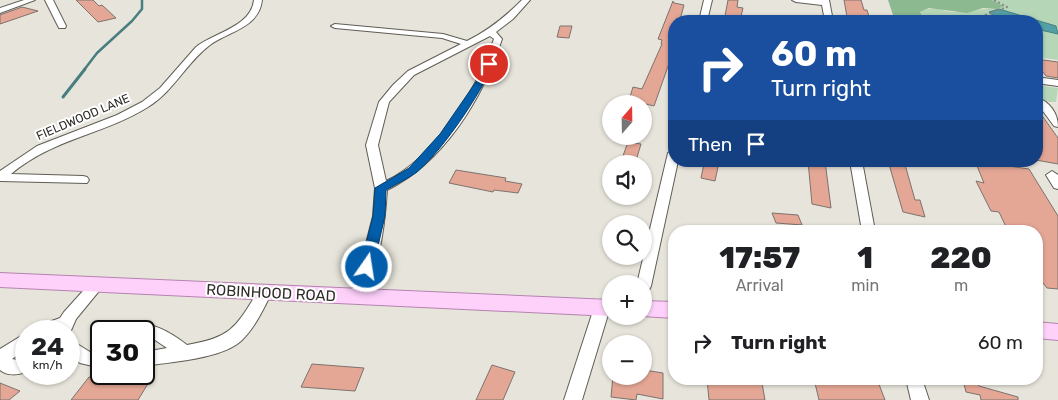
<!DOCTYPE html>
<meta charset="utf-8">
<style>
body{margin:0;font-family:Rubik,sans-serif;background:#f6f6f6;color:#202124;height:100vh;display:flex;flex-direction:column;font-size:19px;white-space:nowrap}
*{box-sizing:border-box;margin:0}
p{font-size:16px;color:#757577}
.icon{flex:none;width:28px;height:28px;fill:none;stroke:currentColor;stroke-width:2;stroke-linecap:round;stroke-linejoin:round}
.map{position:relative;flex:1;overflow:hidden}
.panel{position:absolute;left:668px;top:225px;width:375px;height:160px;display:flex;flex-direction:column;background:#fff;border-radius:20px;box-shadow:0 1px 4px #0004}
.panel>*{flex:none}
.top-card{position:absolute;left:668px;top:15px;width:375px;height:152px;border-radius:20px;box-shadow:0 1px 4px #0004;background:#1a4fa0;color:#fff;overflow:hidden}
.needle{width:32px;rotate:20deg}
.buttons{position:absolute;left:602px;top:95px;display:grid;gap:10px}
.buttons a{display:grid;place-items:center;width:50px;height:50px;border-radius:50%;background:#fff;box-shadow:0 1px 4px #0004;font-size:25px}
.speed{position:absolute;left:15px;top:320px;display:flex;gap:10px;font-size:25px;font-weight:700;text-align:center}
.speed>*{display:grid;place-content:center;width:65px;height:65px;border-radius:50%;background:#fff;box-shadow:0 1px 4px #0004;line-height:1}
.speed small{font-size:12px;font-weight:400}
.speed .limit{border:2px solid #111;border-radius:8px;background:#fff;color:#111}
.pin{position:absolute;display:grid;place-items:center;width:42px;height:42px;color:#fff;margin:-21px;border:2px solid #fff;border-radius:50%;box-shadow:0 1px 5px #0007}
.me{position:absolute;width:55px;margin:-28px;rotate:13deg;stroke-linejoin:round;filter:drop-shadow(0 0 4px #0008)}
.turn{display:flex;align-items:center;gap:18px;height:105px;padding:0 20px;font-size:22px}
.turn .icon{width:65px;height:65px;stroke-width:2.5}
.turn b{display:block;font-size:35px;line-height:42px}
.then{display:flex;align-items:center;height:48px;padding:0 20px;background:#0003;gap:10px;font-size:19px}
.eta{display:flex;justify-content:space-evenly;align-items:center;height:85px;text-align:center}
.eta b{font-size:30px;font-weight:800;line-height:35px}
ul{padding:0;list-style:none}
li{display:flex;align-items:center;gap:15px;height:65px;padding:0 20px}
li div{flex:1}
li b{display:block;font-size:19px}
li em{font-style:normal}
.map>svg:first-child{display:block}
.green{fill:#b5d7b8}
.forest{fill:#8cb98f}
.water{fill:#53a1a6;stroke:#487e80}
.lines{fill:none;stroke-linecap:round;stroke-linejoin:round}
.stream-far1{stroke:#487e80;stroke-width:2.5}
.stream{stroke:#487e80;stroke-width:3}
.building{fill:#e4a795;stroke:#7d726f}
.minor-casing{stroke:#5f5d55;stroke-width:2}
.major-casing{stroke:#b583b0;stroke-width:2}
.path{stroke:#87867f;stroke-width:2;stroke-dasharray:2 2.5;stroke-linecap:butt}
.minor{fill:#fff;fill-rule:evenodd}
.major{fill:#fed1fb;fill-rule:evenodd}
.route{fill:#025eab;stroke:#013d6f}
.labels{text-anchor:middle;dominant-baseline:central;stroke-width:4;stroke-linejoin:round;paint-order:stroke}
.far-street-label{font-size:12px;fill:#2e2d29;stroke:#fff}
.street-label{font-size:15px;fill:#2e2d29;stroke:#fff}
</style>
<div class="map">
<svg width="1058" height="400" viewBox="0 0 1058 400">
<rect width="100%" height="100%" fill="#e7e5db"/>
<g class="green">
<path d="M992,0H1058V60L1036,57V21H926L920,12C937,4 940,12 956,12C969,11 983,8 997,9L1003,5Z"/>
<polygon points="1036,85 1058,88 1056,102 1049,102 1036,97 1038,88"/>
</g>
<polygon class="forest" points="888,0 992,0 1004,6 997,9 983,8 967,13 929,8 920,12 926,21 895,21"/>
<polygon class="water" points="999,9 1056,26 1058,34 1036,29 1036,21 1000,21 989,12"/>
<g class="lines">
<polyline class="stream-far1" points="84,70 97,53 132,21 142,9 142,0"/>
<polyline class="stream" points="63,97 85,69"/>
</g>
<g class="building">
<polygon points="76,0 93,0 99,6 102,5 116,18 98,22"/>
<polygon points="728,0 738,0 737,7 743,8 740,21 724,21"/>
<polygon points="844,0 861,0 864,10 867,10 870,20 847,17"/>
<polygon points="673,1 674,3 684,5 680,20 676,19 680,21 674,21 674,41 669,54 672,55 654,106 629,100 633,87 642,89 662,44 661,44 662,40 658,39"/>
<polygon points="22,7 38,11 0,24 0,15"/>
<polygon points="560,26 572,26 569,38 557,37"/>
<polygon points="1036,59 1058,62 1058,78 1046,76 1043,72 1038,72 1036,69"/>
<polygon points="1036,107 1058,138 1058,164 1036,160"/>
<polygon points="628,142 641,144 635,164 620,164"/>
<polygon points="808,161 825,161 831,208 812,204"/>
<polygon points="888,161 904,161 915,200 920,200 925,217 903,212"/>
<polygon points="975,161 1029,169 1058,216 1058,289 1047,288 1036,274 1036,231 1008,231 999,212 991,211 976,181 984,183"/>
<polygon points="704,164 718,167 715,181 701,178"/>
<polygon points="456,170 506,178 505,181 522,184 518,193 494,190 493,192 449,183"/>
<polygon points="772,213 798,215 802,225 776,223"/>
<polygon points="312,364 364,368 355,391 301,387"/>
<polygon points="492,365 515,372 503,400 476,400"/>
<polygon points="644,370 663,373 663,399 637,394 636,400 611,397 613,376 644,376"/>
<polygon points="89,377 149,382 138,400 71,400"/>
<polygon points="707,379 730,379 762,383 765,400 709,400"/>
<polygon points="814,379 877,379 885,400 819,400"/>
<polygon points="963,380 978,384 979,386 1018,397 1018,400 981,400 980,395 966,392"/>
<polygon points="0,383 20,391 9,400 0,400"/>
</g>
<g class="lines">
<defs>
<g id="minor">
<polygon points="24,0 35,0 0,13 0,8"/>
<polygon points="45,0 53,0 66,26 65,28 59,28"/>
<path d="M254,0H262C259,28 229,31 210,45C186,63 174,91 148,107C103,135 54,138 11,174L83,176L87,177L89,180L87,183L0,181V171L37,146L117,115L142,102L160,88L196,47C215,32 251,27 254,0Z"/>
<path d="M522,0H530L513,19L496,32L502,39C483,98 444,162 387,190C385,224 379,270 362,300L357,302L352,300L350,296L360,267L373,216L375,188L366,145L379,102L393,85L408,71L461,44L442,38L335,28L331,26L335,24L443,34L467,41C489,30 505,17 522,0ZM490,36L494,39C476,91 436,157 386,181L378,145L389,102L414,75Z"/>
<polygon points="704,0 712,0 707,21 699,21"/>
<polygon points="792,0 829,0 833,21 825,21 822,5 796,2"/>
<polygon points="1036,77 1058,80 1058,86 1036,83"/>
<path d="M1036,97C1050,102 1058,113 1058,127L1054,126L1040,107L1036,104Z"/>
<polygon points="674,150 674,161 678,161 651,286 649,290 644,292 644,284 637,284 668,153"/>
<polygon points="850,161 862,161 875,231 862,231"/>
<polygon points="1052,171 1058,175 1058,189 1054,188 1046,175"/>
<polygon points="97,279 102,281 104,285 76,319 69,335 69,331 36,331 38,326 60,318 64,312 92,281"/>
<path d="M265,286L270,288L272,292C264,308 255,328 241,341C221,359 170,362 144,366V352L167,348L155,340L144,337V331H125L127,326C149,319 170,332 187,345C233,337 236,327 260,288Z"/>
<polygon points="602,302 607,304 610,308 582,400 564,400 594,308 597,304"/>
<path d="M26,333V349L12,359L18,360L26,356V372C18,375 7,376 0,370V349Z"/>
<polygon points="69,339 90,352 101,354 101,368 80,363 69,355"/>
<polygon points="906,379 922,379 929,400 911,400"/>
</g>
<g id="major">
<polygon points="0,273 611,300 611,316 0,287"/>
<polygon points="644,301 674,302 674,318 642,316 644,316"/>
<polygon points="1036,322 1058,324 1058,340 1036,338"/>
</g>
</defs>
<use href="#minor" class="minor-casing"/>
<use href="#major" class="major-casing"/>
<polyline class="path" points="985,15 1007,7 994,0"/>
<use href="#minor" class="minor"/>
<use href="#major" class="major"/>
</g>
<path class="route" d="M486,62L493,64C481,94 441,152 417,172C408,179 396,184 386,190L385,216L373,267L371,270H362L360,267L373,216L375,188L409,168L440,134L478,79Z"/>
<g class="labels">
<g class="far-street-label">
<text transform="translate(83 117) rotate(-23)">FIELDWOOD LANE</text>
</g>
<g class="street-label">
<text transform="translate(271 293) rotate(3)">ROBINHOOD ROAD</text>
</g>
</g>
</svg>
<div class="buttons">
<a><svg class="needle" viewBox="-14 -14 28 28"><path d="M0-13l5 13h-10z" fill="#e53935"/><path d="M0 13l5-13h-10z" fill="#757577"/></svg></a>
<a><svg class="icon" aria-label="sound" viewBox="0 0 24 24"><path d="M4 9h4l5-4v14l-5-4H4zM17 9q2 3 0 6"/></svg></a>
<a><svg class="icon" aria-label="search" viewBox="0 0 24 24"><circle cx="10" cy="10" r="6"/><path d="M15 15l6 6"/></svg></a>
<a>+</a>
<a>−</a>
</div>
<div class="speed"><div>24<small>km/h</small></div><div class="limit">30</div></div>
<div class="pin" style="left:489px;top:64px;background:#d93025"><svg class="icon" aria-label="arrive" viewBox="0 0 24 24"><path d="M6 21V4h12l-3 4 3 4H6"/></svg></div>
<svg class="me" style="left:367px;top:267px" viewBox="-20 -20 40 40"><circle r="17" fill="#025eab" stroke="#fff" stroke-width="3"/><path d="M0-11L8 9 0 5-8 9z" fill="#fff"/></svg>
<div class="top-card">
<div class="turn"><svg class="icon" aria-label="right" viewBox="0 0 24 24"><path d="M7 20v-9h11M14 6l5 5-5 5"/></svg><div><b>60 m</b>Turn right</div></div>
<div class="then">Then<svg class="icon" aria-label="arrive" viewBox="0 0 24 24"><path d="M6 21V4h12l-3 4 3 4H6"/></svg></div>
</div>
<section class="panel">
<div class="eta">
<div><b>17:57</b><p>Arrival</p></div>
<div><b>1</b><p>min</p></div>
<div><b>220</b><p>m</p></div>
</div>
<ul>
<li><svg class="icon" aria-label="right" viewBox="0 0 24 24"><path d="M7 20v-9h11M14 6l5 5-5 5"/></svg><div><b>Turn right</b></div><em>60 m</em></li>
</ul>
</section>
</div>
